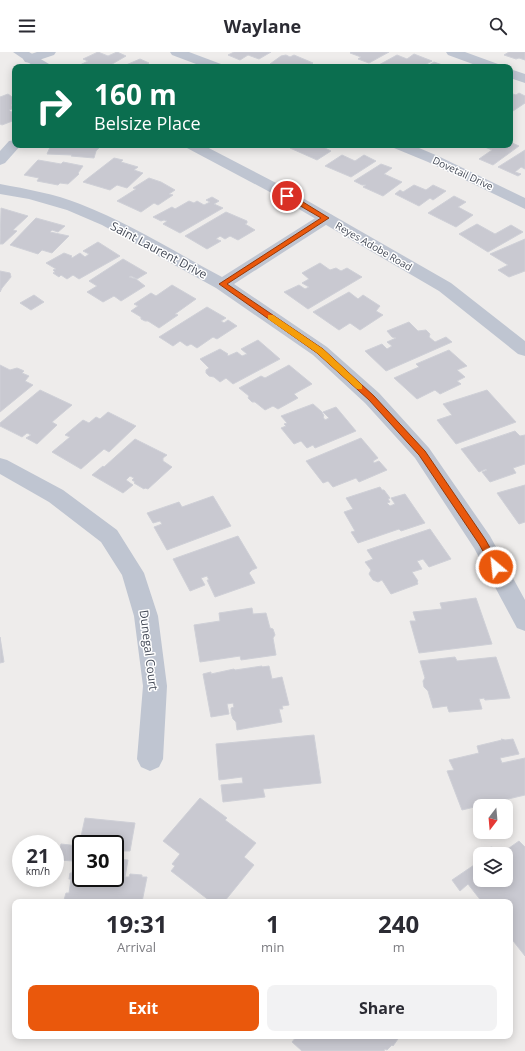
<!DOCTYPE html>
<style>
body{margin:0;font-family:"Open Sans",sans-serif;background:#f2f2f3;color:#2b2b33;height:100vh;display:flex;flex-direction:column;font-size:15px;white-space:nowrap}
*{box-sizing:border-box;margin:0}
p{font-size:13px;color:#7c7c81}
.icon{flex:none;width:22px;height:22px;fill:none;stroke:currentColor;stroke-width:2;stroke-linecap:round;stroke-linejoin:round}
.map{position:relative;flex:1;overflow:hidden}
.sheet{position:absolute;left:12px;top:847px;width:501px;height:140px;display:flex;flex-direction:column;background:#fff;border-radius:8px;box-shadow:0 2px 10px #0003}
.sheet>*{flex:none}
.guide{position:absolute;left:12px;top:12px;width:501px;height:84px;border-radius:8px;box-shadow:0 2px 10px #0003;background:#0b6e4f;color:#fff;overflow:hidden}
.needle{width:26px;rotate:196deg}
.controls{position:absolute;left:473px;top:747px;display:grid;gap:8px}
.controls a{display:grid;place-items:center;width:40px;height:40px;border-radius:8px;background:#fff;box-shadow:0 2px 10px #0003;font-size:20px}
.speed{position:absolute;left:12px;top:783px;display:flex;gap:8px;font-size:20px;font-weight:700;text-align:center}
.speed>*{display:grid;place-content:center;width:52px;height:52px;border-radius:50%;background:#fff;box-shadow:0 2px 10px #0003;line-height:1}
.speed small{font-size:10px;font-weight:400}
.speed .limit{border:2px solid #111;border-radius:6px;background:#fff;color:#111}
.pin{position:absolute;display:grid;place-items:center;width:34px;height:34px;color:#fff;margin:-17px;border:2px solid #fff;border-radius:50%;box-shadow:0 1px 4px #0007}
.me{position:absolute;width:44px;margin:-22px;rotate:332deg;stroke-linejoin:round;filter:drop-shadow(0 0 3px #0008)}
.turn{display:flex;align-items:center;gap:14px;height:84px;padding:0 16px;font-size:18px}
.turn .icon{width:52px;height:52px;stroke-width:2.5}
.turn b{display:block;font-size:28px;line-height:34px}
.eta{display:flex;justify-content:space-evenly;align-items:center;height:68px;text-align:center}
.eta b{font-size:24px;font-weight:700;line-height:28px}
.button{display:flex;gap:8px;margin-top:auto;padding:8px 16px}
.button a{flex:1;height:46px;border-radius:8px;background:#ea580c;color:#fff;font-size:16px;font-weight:700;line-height:46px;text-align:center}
.button a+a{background:#f2f2f3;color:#2b2b33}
header{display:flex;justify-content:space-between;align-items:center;height:52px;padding:0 16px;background:#fff;font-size:18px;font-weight:700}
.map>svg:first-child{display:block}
.building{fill:#c9c9d1;stroke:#cfd0d7;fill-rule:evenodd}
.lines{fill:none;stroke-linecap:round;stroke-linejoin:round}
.minor{fill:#bfc5d1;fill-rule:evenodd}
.tertiary{fill:#bfc5d1;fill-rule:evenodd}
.route{fill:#ea580c;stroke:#983908}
.slow{fill:#f59e0b}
.labels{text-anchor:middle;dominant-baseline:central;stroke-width:3;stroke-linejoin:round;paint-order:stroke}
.far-street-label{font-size:10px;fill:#454b58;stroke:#fff}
.street-label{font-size:12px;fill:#454b58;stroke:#fff}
</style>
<header><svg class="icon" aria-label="menu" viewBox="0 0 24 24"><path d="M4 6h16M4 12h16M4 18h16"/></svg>Waylane<svg class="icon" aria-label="search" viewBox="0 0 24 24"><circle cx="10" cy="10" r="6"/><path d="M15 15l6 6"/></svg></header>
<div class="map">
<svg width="525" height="999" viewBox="0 0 525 999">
<rect width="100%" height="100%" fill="#eeeceb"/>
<g class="building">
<polygon points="98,0 108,4 117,0 126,4 107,15 99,14 84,15 80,13 88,9 83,7"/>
<polygon points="234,0 271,0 259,7 248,3 240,8 228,3"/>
<polygon points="351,0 389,0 369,11 358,7 361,5 350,1"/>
<polygon points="509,0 525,0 525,8 519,6 516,7 504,3"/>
<polygon points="414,2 432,9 421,15 377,14 397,3 407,7"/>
<polygon points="286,3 290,5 294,3 313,11 307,15 278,15 270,12 281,4"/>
<polygon points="140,7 149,11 143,15 128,15 129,14 126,13"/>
<polygon points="434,10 448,15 426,15"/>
<polygon points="510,41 516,43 519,41 525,44 525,51 510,61"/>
<polygon points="8,42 15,47 15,52 11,53 15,56 9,58 11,60 15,58 15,68 2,73 0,72 0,45"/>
<polygon points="510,90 519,94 493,113 479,107 492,98 480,93 510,93"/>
<polygon points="51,93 99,93 99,96 96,99 94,106 71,104 72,103 47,102"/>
<polygon points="294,93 319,93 331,99 317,108 290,96"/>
<polygon points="525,98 525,117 521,115 515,120 521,122 518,124 498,115"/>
<polygon points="342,103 355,109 364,103 376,109 351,125 325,114"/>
<polygon points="114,106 123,108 121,110 138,115 134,118 143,121 127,136 117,133 110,138 83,130"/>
<polygon points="38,108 61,112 63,110 83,114 78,121 79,122 68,132 60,131 58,133 37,129 39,126 24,123"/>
<polygon points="381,112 392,116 384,122 402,130 383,144 363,135 366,133 362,133 354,129"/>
<polygon points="149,126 161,130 175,138 169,142 173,143 158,153 154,151 141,160 117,149 136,137 133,136"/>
<polygon points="414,133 426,138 433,133 446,139 433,148 430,146 419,154 395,142 400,138 403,140"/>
<polygon points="454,144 466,150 458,155 473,163 456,175 428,161"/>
<polygon points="212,145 219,149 214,152 223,156 180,181 163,172 167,169 164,168 161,169 153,165 172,155 175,157 189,149 194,151 197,149 204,153 210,150 206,148"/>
<polygon points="1,156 28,164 13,178 17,179 3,192 0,192"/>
<polygon points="226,160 247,169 247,171 245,172 255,178 238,188 230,184 225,187 220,184 216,187 221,189 207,197 185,184"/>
<polygon points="36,166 65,174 58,180 52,178 50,180 69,184 52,201 42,198 38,202 10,193"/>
<polygon points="477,172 495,182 511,173 523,180 488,200 459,182"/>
<polygon points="525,187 525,219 509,225 498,218 508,213 490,202"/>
<polygon points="98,190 120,204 79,227 73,223 67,227 61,223 59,225 53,221 55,220 53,218 56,217 46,211 64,201 72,204 71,205 72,206 80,201 85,205 89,202 83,199"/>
<polygon points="123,207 147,221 137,227 131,224 129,225 136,227 145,234 121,249 114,244 103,250 87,240 97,234 89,229"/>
<polygon points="320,211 330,218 336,216 341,219 347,216 362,225 308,257 284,240 299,233 305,237 309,235 302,231 309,227 302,221"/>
<polygon points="0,219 10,221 11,225 2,236 0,240"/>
<polygon points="172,233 196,247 175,262 178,263 159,276 148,269 145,269 141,267 141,265 131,259 138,254 134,252 151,241 156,244"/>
<polygon points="349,240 358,247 363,243 380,254 376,259 383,263 360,278 350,271 339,278 313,260"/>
<polygon points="34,243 44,250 31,258 20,251"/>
<polygon points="207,255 226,266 221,269 224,271 228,268 237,274 217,287 213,285 197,296 191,292 187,294 180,289 173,294 159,285"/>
<polygon points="409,270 418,279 426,278 430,282 429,285 435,290 446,285 452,290 386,319 365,299 382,292 387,297 392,294 387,290 396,286 392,285 387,279"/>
<polygon points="258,288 280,307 233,332 226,326 220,330 214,325 209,324 206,321 206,318 209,316 200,307 220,297 228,302 227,303 228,304 237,300 242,304 247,302 241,297"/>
<polygon points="449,298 467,314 457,318 465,325 457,329 461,332 440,342 435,338 417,347 394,326 419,315 416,312"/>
<polygon points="0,313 10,318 17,316 22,318 24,319 22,321 29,324 25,329 33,333 0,360"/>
<polygon points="289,313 312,332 294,342 298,346 278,357 273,354 265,358 255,350 252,350 248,346 249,344 239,336 261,324 265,326"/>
<polygon points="40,338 72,353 52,370 57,373 37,392 26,386 31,383 27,381 22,385 0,374 0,371"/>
<polygon points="487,338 516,370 456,392 437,368 452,363 443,352"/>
<polygon points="313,352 322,360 324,364 323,365 325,368 329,366 323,360 336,355 356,379 315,396 313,393 307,396 301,389 294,392 281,376 286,374 284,372 287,371 281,364"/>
<polygon points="108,360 136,374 109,400 104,397 81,417 52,400 70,385 65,383 83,368 89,371 96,365 100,367"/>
<polygon points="515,379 520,384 525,383 525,412 513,416 516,421 490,430 482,420 487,418 486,417 479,420 461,397"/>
<polygon points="361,386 378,406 373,409 374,411 379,409 387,418 359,430 356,426 333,435 328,429 323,431 306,409"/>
<polygon points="135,387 167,403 163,406 163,409 172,415 148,437 145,436 144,437 134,431 135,430 132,428 134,426 130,424 126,428 133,433 123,441 92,423 103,414 104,415"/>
<polygon points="525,433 525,470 519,472 497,441"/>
<polygon points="380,435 382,438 384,438 390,446 388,447 390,450 387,451 390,454 395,452 391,446 405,442 425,471 401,479 399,477 358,491 351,480 355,479 344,460 353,457 346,446"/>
<polygon points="213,444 231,474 167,498 154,475 162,472 160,469 153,471 147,461 179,450 182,455"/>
<polygon points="430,477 451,507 429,515 423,507 417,509 422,517 412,520 418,529 417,530 418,532 391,542 382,528 378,530 373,528 369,522 371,518 365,510 373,507 367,498"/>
<polygon points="238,484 257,516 252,518 249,521 255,531 215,545 207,528 209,528 207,524 201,526 205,533 190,539 173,507"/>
<polygon points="476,546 492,592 419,601 410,569 416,569 413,560 442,557 440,551"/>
<polygon points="252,556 253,562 266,561 270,576 273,577 275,583 273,586 276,603 241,608 240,604 200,610 194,573 220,569 219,561"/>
<polygon points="0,585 4,610 0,611"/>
<polygon points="455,605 457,609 496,605 510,646 485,648 484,646 479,647 482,657 449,660 447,654 433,656 428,639 424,635 423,629 425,626 420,609"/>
<polygon points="262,614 262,615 269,614 272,627 282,625 289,653 282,654 283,657 279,657 282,670 237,678 236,670 233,667 231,661 231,656 234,655 233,651 227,652 229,662 211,665 203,622 211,620 211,622 234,617 235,618"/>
<polygon points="314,683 321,731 263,737 265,745 223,750 221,733 243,731 242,725 219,728 216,692"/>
<polygon points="501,687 505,688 513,687 519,702 500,706 502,711 525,706 525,743 462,758 447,719 454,718 449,708 479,701 477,694 502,688"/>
<polygon points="200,746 227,766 225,768 256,791 244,805 254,813 224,850 216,850 212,847 210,849 171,819 175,814 172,812 180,802 163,789"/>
<path d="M85,766L135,771L130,799H118L116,807L128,808L125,825H129L130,822L142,823V825H147L142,850H67V848H64L66,841H69L71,827H69L70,821H72L74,809L58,808L61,792L79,794ZM81,792H115V826H81Z"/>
<polygon points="519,789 525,795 525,904 510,885 510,850 482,850 468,832 460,839 452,828 480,809 480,828 506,828 506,802 484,802 484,800 491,795 498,797 502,801"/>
<polygon points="297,984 400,984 393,994 392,993 387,998 385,997 384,999 302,999 292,990"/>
</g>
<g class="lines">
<g class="minor">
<polygon points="37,0 56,0 54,3 30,11 25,10 23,7 25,4"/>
<polygon points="170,0 189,0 221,12 223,15 204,15 172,3"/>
<polygon points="446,0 465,0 498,12 500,15 481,15 448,3"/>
<polygon points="510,17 525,22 525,31 510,26"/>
<polygon points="15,88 15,93 21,93 5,111 0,113 0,99 9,89"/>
<polygon points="392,93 412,93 438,104 525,146 525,157 428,110 394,96"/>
<path d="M0,132C27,137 55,142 80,152C129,171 175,200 222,225L320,163L326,161L332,163L334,166L332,169L234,232L327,295L379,341L429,396L490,484L525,548V579L517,576L474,496L415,406L365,351L313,303L216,236L102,173L67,158L29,147L0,142Z"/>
<polygon points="0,406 7,408 63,438 117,478 144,521 158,564 167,634 163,707 159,715 150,719 141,715 137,707 143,634 134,564 122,523 101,490 49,450 0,422"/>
</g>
<g class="tertiary">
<polygon points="13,0 29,0 49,12 51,15 35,15"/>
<polygon points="185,93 203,93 280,133 451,231 525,289 525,304 518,302 439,239 268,139 187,96"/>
</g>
</g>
<polygon class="route" points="285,142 290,142 329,166 227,232 323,297 374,344 425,399 485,487 501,515 499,517 493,517 479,492 419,403 369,348 317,301 219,232 321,166 285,145"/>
<polygon class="slow" points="268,263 273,263 323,297 362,333 362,337 357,337 317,301 268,267"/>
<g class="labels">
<g class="far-street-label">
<text transform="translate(463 121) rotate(25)">Dovetail Drive</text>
<text transform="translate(374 194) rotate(30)">Reyes Adobe Road</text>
</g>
<g class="street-label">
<text transform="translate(159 198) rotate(28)">Saint Laurent Drive</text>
<text transform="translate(149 598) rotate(83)">Dunegal Court</text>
</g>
</g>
</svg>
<div class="controls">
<a><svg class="needle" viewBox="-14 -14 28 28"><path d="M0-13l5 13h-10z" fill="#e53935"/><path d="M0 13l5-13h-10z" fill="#7c7c81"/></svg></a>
<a><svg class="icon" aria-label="layers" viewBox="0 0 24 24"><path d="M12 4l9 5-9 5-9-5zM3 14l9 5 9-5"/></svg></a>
</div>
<div class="speed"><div>21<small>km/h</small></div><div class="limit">30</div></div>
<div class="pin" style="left:287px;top:144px;background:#d93025"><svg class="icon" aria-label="arrive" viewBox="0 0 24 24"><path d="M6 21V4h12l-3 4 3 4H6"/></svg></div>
<svg class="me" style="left:496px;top:515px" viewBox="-20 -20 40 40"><circle r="17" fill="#ea580c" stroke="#fff" stroke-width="3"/><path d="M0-11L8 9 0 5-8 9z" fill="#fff"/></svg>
<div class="guide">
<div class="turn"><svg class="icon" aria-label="right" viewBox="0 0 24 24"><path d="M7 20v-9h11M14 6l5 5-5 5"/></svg><div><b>160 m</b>Belsize Place</div></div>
</div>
<section class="sheet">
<div class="eta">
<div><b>19:31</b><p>Arrival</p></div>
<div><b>1</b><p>min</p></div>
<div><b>240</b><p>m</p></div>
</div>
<div class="button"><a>Exit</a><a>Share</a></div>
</section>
</div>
